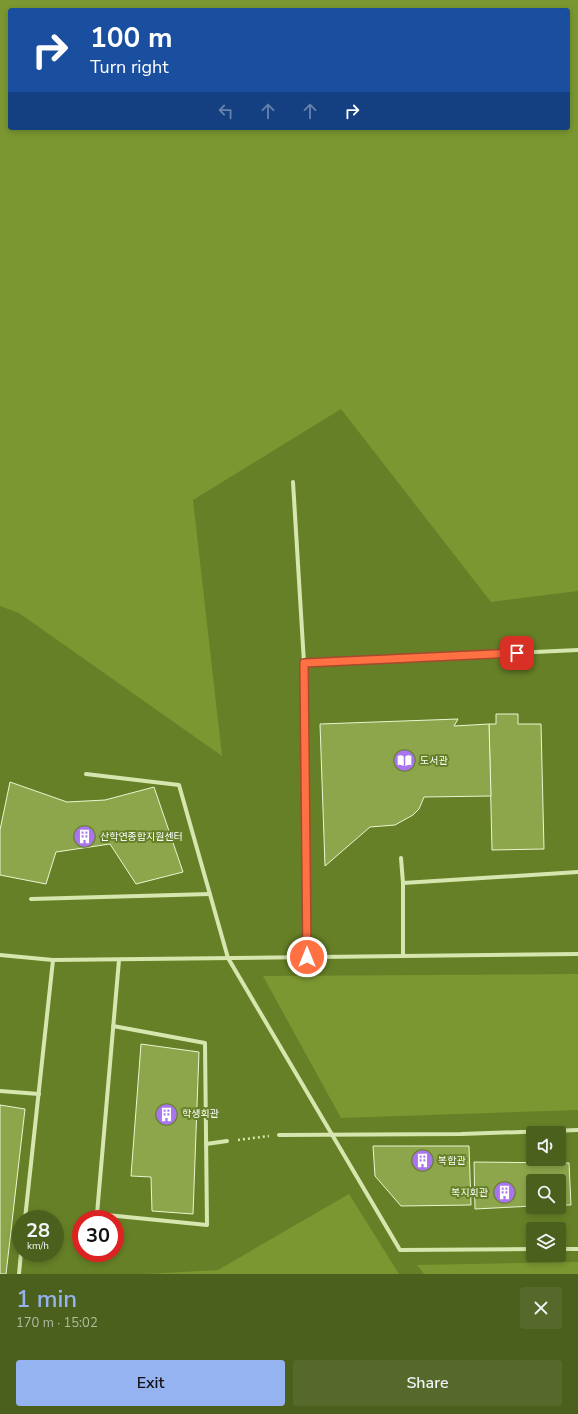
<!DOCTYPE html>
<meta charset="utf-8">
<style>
body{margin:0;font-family:"Nunito Sans","Noto Sans KR",sans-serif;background:#56692a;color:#f1f3f6;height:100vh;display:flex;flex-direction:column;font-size:15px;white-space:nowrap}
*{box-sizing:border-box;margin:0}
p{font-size:13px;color:#b2bba4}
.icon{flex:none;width:22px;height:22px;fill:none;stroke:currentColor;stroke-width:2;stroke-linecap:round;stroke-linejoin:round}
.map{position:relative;height:1274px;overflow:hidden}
.side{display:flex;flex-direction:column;background:#4c601d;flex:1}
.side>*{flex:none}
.banner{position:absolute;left:8px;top:8px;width:562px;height:122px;border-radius:4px;box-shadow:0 2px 6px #0003;background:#1a4fa0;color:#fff;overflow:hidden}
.controls{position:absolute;left:526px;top:1126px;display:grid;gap:8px}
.controls a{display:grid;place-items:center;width:40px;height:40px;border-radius:4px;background:#4c601d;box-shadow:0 2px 6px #0003;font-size:20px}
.speed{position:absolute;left:12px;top:1210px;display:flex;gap:8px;font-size:20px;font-weight:700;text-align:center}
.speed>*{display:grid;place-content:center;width:52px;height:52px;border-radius:50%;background:#4c601d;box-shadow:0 2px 6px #0003;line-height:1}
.speed small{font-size:10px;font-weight:400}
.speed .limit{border:6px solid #d22;background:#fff;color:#111}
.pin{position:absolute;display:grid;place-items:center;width:34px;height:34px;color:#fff;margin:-17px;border-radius:8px;box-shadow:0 2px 6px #0006}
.me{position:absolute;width:44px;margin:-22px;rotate:0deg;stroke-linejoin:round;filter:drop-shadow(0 0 3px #0008)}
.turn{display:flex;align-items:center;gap:14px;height:84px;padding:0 16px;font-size:18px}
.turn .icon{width:52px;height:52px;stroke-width:2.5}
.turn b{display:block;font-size:28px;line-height:34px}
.lanes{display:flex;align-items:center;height:38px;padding:0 16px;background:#0003;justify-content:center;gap:20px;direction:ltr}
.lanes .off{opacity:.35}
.round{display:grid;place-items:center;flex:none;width:42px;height:42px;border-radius:4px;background:#56692a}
.head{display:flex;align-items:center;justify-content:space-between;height:68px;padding:0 16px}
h1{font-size:24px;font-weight:600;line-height:30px;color:#95b2f1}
.action{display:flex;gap:8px;margin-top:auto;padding:8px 16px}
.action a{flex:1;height:46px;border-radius:4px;background:#95b2f1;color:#111;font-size:16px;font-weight:600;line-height:46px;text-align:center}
.action a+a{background:#56692a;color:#f1f3f6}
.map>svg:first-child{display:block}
.green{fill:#7b9731;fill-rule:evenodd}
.building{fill:#8da64b;stroke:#ebf5d1}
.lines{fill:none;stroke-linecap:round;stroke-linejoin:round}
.path{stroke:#d6e6ae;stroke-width:2.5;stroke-dasharray:2 3;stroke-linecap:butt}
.street{stroke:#d6e6ae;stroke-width:4}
.route-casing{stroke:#a6492c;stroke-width:10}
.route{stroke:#ff7043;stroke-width:7}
.labels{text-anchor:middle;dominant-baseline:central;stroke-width:4;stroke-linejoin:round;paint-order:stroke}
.poi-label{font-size:10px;fill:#fff;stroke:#668027;text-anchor:start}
</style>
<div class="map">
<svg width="578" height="1274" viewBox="0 0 578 1274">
<rect width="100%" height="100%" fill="#668027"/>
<g class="green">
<path d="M0,0H578V591L491,602L341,409L193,500L222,756L19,613L0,606ZM10,10H568V128H10Z"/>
<polygon points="578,974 578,1110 341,1118 263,976"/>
<polygon points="349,1194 399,1274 147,1274 218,1270"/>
<polygon points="578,1262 578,1274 424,1274 417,1265"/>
</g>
<g class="building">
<polygon points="496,714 518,714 518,724 541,724 544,849 492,850 489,724 496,724"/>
<polygon points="458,719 454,726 489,724 491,796 424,797 419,809 413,815 395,825 370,827 325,866 320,724"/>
<polygon points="10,782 67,802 105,800 154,787 183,872 136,884 110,844 56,852 46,884 0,875 0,830"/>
<polygon points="141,1044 199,1052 193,1214 152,1211 151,1177 131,1176"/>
<polygon points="0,1105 25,1109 6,1274 0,1274"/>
<polygon points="373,1146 469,1146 471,1205 401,1206 375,1176"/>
<polygon points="474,1162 569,1163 571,1205 559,1205 559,1181 533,1181 533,1206 475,1209"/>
</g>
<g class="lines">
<polyline class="path" points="238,1140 269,1136"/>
<g class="street">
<polyline points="293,482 304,663"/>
<polyline points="86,774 179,785 228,958 400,1250 533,1249"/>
<polyline points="401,858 403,883"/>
<polyline points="31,899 210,894"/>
<polyline points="0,955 53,960 578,954"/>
<polyline points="403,956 403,883 578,872"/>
<polyline points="307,957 304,663 578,650"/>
<polyline points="113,1026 205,1043 207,1225 97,1214 119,960"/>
<polyline points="0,1091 39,1094"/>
<polyline points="279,1135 461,1134 578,1130"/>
<polyline points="206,1144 227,1141"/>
<polyline points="25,1219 53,960"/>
<polyline points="559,1249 578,1249"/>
<polyline points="19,1274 21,1253"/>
</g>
</g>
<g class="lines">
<defs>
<polyline id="route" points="307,957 304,663 517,653"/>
</defs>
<use href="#route" class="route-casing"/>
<use href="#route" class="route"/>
</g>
<defs>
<symbol id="library-disc" viewBox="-11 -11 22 22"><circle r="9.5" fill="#aa74ee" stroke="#668027"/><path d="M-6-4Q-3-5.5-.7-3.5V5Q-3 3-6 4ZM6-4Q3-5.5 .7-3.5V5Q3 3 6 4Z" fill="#fff"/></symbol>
<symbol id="building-disc" viewBox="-11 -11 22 22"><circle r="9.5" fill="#aa74ee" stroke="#668027"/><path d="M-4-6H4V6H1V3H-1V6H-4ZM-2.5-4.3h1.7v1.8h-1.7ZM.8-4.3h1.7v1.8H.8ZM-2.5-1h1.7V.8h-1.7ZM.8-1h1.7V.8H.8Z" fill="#fff"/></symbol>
</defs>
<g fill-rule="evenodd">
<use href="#library-disc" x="392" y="748" width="25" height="25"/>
<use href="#building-disc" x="72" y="824" width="25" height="25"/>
<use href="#building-disc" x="154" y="1102" width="25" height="25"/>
<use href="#building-disc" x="410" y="1148" width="25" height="25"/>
<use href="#building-disc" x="492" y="1180" width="25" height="25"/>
</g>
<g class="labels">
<g class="poi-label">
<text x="420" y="761">도서관</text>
<text x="100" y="837">산학연종합지원센터</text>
<text x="182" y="1114">학생회관</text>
<text x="438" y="1161">복합관</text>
<text x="488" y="1193" text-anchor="end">복지회관</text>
</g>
</g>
</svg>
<div class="controls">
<a><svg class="icon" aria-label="sound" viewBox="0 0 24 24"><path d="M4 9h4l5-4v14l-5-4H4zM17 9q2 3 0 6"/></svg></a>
<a><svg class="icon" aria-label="search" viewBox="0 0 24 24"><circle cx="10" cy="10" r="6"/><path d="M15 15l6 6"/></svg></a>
<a><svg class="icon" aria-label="layers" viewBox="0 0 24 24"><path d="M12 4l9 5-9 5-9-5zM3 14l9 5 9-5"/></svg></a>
</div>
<div class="speed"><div>28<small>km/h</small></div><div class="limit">30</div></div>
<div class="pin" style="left:517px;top:653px;background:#d93025"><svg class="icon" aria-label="arrive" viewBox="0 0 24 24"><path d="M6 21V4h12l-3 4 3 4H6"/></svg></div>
<svg class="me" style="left:307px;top:957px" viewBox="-20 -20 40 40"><circle r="17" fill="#ff7043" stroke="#fff" stroke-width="3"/><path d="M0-11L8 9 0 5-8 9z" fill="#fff"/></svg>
<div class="banner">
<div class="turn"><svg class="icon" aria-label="right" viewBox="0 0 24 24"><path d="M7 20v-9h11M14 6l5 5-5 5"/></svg><div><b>100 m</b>Turn right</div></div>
<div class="lanes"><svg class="icon off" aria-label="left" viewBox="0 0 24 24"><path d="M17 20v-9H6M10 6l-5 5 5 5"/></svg><svg class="icon off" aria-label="ahead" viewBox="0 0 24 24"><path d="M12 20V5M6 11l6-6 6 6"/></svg><svg class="icon off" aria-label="ahead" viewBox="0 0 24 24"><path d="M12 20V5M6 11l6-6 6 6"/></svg><svg class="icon" aria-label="right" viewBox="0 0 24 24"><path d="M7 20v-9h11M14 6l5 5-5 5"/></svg></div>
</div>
</div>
<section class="side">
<div class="head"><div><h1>1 min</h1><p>170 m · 15:02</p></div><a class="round"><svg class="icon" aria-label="close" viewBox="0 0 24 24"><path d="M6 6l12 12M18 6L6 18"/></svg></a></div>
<div class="action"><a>Exit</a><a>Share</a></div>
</section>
